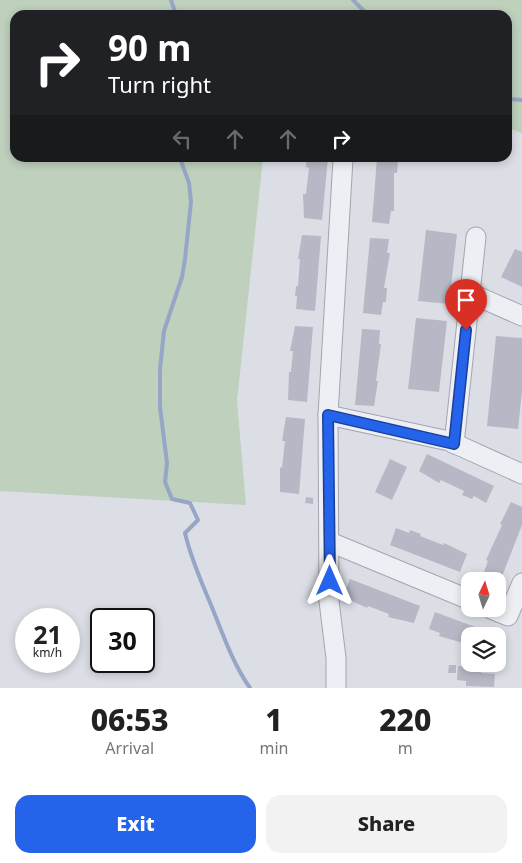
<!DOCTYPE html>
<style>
body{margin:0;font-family:"Noto Sans",sans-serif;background:#f2f2f2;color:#222;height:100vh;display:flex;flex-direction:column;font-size:19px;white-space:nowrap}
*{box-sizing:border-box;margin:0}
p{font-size:16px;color:#767676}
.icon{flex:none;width:28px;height:28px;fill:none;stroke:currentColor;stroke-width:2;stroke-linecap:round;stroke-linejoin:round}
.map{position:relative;height:688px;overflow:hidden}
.panel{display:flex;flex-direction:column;background:#fff;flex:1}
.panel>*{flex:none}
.top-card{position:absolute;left:10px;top:10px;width:502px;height:152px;border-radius:15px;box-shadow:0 2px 8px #0003;background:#202124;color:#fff;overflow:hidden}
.needle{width:32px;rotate:4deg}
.buttons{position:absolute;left:461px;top:572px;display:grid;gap:10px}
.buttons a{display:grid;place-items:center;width:45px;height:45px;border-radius:10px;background:#fff;box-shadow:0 2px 8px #0003;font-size:25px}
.speed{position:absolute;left:15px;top:608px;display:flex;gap:10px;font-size:25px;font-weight:700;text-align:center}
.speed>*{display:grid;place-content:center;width:65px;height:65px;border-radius:50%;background:#fff;box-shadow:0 2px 8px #0003;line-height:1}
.speed small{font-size:12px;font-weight:400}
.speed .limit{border:2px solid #111;border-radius:8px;background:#fff;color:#111}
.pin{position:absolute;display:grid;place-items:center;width:42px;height:42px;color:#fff;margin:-51px -21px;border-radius:50% 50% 50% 0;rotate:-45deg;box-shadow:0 0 5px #0007}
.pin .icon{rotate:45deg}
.me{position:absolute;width:55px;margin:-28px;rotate:0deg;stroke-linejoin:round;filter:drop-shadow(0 0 4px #0008)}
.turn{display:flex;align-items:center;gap:18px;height:105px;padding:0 15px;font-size:22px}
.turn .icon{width:65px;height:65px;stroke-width:2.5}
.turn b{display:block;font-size:35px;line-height:42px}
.lanes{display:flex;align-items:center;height:48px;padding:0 15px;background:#0003;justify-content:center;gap:25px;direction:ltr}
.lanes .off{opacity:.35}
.eta{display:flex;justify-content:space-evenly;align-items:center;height:85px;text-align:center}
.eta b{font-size:30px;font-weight:800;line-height:35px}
.button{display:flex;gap:10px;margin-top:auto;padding:10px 15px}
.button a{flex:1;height:58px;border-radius:15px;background:#2563eb;color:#fff;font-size:20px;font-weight:800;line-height:58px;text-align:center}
.button a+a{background:#f2f2f2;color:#222}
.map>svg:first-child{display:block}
.green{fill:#bfd0bd}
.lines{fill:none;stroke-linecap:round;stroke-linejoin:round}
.stream{stroke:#96a6c6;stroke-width:4}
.building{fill:#b6b9c5}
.minor-casing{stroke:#a2a4b0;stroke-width:21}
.minor{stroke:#eeeff4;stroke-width:19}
.route-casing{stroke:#184099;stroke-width:12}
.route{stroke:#2563eb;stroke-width:9}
</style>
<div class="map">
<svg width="522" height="688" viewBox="0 0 522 688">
<rect width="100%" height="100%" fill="#dcdee6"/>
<polygon class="green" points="0,0 522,0 522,133 508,128 508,15 15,15 15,158 263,158 237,401 246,505 0,491"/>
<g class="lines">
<g class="stream">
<polyline points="171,0 176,15"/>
<polyline points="353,0 368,15"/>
<polyline points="508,99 522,100"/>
<path d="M180,158L189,183L191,202L185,259L182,277L164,331L160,369V407L167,463L165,482L172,499L190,503L198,520L185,533C191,559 201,581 211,605C223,634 232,662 250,688"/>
</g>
</g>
<g class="building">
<polygon points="307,158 328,158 322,220 304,218 303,194 306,194 309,168 306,167"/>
<polygon points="377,158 396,158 395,160 398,160 397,173 394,173 394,211 391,211 389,224 372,222"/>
<polygon points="426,230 457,234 449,304 418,301"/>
<polygon points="302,235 321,236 315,311 296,309 297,296 295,296 296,286 298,286 300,259 298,259"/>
<polygon points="370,238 389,239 387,253 390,253 384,288 387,288 386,302 383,302 381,315 363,313"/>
<polygon points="515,249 522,252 522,287 501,277"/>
<polygon points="416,318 447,321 439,392 408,389"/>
<polygon points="295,326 313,327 307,402 288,400 289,372 291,372 293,351 290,351"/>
<polygon points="362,329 380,330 379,344 381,344 376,381 378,381 374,406 355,405"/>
<polygon points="496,336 522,338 522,392 518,429 487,426"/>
<polygon points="286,417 305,419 299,494 280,492 280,467 282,468 285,441 282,441"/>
<polygon points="427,454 494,486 486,503 474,496 472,499 462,495 464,491 441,480 439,483 419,471"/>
<polygon points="390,459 407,467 392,500 375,492"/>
<polygon points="306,497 313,498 313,504 305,503"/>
<polygon points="511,502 522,507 522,525 501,579 484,572 488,561 486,560 502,525 500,524"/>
<polygon points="396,528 409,533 410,530 421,534 420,536 443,545 444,543 467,554 460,572 390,545"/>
<polygon points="350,579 420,606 414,623 388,617 389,614 368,606 367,608 343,597"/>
<polygon points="435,612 505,638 498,658 498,636 470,636 470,645 439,636 440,633 429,629"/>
<polygon points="449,665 456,665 456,673 448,673"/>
<polygon points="458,666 481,668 481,673 495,674 494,687 466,686 466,681 457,680"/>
</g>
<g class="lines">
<defs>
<g id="minor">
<polyline points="470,293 522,316"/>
<polyline points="328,415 449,441 522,474"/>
<polyline points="454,444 476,237"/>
<polyline points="330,542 470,600"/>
<polyline points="491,609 508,616 522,583"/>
<polyline points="336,688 336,658 329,601 328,415 343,159"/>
</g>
</defs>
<use href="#minor" class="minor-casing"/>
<use href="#minor" class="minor"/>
</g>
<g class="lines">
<defs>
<polyline id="route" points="330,581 328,415 454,444 466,330"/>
</defs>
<use href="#route" class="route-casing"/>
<use href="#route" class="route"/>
</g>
</svg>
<div class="buttons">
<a><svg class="needle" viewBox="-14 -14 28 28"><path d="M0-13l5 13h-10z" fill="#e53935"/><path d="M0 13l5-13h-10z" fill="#767676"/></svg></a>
<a><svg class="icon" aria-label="layers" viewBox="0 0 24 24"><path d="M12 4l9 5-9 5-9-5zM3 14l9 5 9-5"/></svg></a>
</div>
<div class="speed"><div>21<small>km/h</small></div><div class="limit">30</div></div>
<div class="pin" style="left:466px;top:330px;background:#d93025"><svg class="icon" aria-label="arrive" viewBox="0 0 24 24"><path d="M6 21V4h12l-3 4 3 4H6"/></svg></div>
<svg class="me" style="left:330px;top:581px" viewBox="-20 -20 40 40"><path d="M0-17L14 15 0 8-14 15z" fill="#2563eb" stroke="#fff" stroke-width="4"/></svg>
<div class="top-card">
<div class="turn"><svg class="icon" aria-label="right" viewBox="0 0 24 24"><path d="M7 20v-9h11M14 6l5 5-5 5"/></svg><div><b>90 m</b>Turn right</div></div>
<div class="lanes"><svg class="icon off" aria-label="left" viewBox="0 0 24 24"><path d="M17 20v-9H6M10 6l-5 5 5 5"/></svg><svg class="icon off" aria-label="ahead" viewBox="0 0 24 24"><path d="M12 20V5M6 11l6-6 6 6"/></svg><svg class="icon off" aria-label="ahead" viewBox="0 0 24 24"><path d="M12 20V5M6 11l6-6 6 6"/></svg><svg class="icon" aria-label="right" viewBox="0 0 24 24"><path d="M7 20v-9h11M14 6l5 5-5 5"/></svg></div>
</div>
</div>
<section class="panel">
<div class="eta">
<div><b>06:53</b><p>Arrival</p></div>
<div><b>1</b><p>min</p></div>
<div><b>220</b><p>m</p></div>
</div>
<div class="button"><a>Exit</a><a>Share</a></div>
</section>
